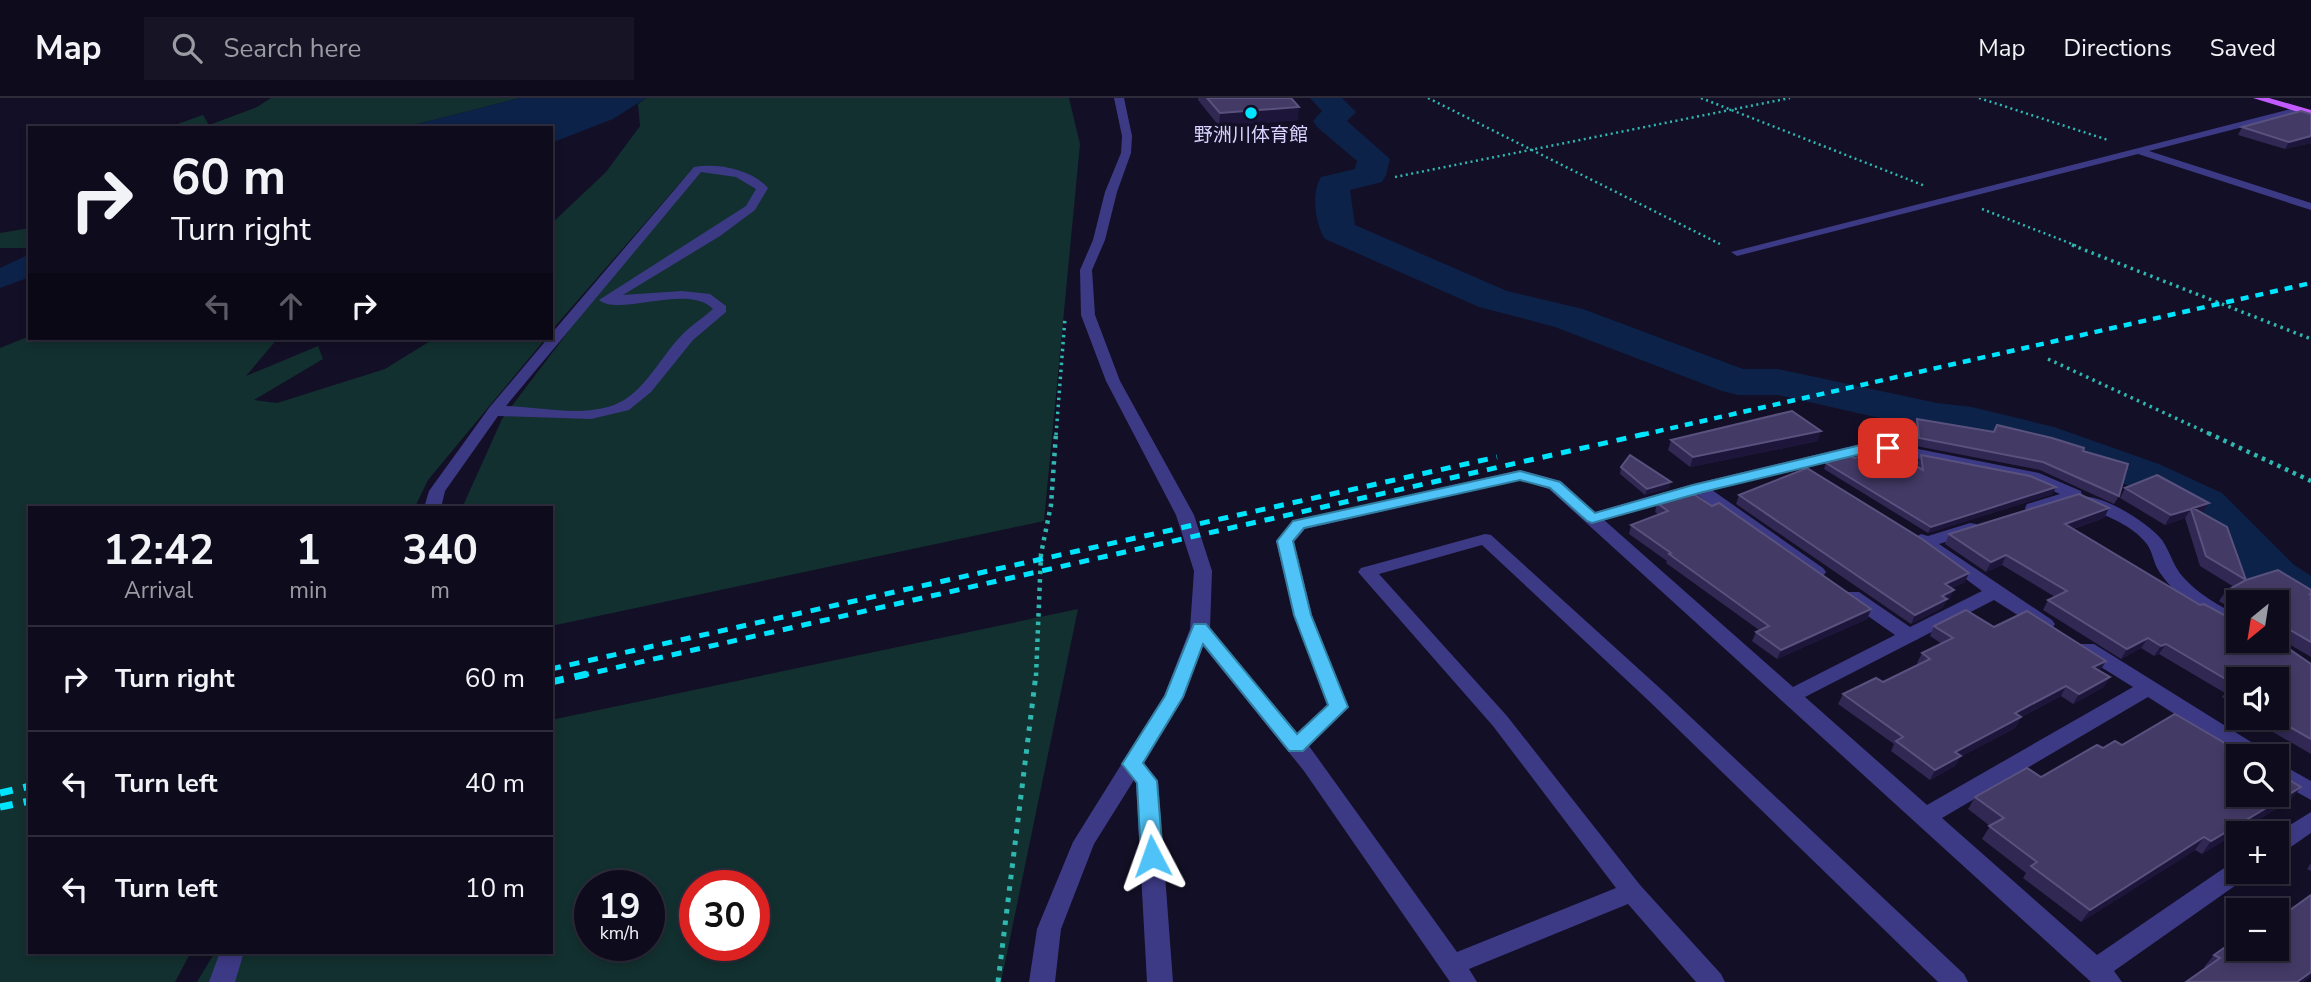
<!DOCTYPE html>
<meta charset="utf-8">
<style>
body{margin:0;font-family:"Nunito Sans","Noto Sans JP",sans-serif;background:#171425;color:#f1f3f6;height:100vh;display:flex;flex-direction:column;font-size:26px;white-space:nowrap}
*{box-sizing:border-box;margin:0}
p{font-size:23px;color:#9b9ba3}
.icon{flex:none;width:38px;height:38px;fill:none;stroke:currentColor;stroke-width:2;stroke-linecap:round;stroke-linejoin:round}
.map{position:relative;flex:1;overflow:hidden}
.panel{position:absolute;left:28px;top:408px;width:525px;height:448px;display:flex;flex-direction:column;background:#0e0b1c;border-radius:0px;box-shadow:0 4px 10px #0003,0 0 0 2px #2e2b3b}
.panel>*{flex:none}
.guide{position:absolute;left:28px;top:28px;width:525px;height:214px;border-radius:0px;box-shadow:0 4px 10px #0003,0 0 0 2px #2e2b3b;background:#0e0b1c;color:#f1f3f6;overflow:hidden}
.needle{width:46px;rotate:210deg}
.tools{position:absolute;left:2226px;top:492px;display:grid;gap:14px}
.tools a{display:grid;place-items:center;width:63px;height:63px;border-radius:0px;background:#0e0b1c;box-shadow:0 4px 10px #0003,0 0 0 2px #2e2b3b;font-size:35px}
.speed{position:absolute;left:574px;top:772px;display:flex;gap:14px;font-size:35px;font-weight:700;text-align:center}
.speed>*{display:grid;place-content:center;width:91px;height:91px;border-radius:50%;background:#0e0b1c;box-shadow:0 4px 10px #0003,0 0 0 2px #2e2b3b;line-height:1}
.speed small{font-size:18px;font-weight:400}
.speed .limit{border:10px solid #d22;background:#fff;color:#111}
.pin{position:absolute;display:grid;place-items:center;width:60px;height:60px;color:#fff;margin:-30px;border-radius:14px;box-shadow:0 4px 10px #0006}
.me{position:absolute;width:77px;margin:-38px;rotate:356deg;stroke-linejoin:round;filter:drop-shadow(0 0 5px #0008)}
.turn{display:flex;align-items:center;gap:24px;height:147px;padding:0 28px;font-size:32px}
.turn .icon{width:91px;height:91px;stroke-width:2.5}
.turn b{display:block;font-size:49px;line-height:60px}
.lanes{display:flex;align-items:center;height:66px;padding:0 28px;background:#0003;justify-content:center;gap:35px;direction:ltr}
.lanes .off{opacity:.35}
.eta{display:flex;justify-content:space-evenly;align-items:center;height:119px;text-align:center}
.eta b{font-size:42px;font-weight:700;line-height:49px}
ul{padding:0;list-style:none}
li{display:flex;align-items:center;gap:21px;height:105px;padding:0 28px;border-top:2px solid #2e2b3b}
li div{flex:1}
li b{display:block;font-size:26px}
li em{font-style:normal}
header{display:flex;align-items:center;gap:42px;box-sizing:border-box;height:98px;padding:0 35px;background:#0e0b1c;border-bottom:2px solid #2e2b3b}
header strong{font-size:33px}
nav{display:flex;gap:38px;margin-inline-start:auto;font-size:24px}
.search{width:490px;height:63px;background:#171425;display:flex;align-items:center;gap:18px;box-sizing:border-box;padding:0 24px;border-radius:0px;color:#9b9ba3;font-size:26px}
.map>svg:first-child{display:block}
.green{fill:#12302f;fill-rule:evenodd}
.water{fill:#0c2248}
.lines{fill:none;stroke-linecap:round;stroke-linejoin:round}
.river{fill:#0c2248;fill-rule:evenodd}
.path-far3{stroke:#2fb8b0;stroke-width:2.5;stroke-dasharray:2 3.5;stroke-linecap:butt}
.path-far2{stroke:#2fb8b0;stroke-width:3.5;stroke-dasharray:2.5 4.5;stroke-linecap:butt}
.path-far1{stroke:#2fb8b0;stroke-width:4.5;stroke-dasharray:3.5 5;stroke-linecap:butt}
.path{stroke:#2fb8b0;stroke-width:5;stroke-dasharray:4.5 7;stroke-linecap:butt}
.minor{fill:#3d3a85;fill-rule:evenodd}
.major{fill:#c25bff;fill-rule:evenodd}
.rail-far2{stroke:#00e5ff;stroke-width:4.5;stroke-dasharray:8 7;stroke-linecap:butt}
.rail-far1{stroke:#00e5ff;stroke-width:5;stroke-dasharray:10 9;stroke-linecap:butt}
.rail{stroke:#00e5ff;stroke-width:7;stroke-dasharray:13 11;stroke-linecap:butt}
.wall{fill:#312854}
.shaded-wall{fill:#1d163a}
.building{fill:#433a66;stroke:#5a527e;stroke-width:2}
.route{fill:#4fc3f7;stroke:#337fa1;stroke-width:2}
.poi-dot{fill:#00e5ff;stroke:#130f26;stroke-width:2.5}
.labels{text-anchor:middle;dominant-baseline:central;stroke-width:7;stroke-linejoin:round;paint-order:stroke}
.far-poi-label{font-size:19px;fill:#d9d4ff;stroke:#130f26}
</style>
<header>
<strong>Map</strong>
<div class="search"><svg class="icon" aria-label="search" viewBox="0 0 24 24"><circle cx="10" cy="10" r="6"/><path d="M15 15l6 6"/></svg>Search here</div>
<nav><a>Map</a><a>Directions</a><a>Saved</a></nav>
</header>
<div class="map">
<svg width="2311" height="884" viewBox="0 0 2311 884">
<rect width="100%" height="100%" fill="#130f26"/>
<g class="green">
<polygon points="271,0 520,0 402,30 166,30 203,17 209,27 257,9"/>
<polygon points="646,0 1069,0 1080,46 1044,423 551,528 551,410 462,410 502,321 686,78 551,233 551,126 606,74 640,28 638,6"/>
<polygon points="30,130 30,150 0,150 0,135"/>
<polygon points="30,238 278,240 246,278 318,248 323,261 254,302 277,305 385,271 435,240 546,240 428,382 415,409 30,410 30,854 191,854 175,884 0,884 0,250"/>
<path d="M1078,511L1001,884H197L215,854H551V622ZM590,788H649V847H590ZM695,788H754V847H695Z"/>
</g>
<g class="water">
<polygon points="520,0 646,0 613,21 551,45 551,30 402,30"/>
<polygon points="30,156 30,179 0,190 0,170"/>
</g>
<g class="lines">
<path class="river" d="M1310,0H1342L1356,14L1347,23L1390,61L1386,77L1382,84L1350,92L1355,127L1507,193L1583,211L1743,271H1778L1937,305L1972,309L2054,329L2159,366L2222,395L2293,466L2311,478V522L2291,517L2255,490L2186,417L2125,386L2020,349L1972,337L1937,333L1778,297H1738L1722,293L1555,229L1479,209L1325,141C1315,126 1311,94 1321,79L1355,71L1357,63L1317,29L1313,23L1322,13Z"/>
<g class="path-far3">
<polyline points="1428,0 1720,146"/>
<polyline points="1701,0 1925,88"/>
<polyline points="1979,0 2108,42"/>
<polyline points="1395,79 1790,0"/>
<polyline points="1982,111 2077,148"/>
</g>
<g class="path-far2">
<polyline points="2072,147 2311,241"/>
<polyline points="2048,261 2212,337"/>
<polyline points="1056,337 1065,220"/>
</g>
<g class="path-far1">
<polyline points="2208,335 2311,383"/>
<polyline points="1036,578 1041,456 1051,407 1056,335"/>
</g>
<polyline class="path" points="998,884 1036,576"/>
<g class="minor">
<path d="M1114,0H1124L1132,38L1131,55L1117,94L1105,142L1092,172L1095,217L1120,283L1194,417L1212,473L1210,530L1297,635L1327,607L1294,517L1276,443L1293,423L1520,372L1561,383L1595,414L1693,386L1865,345H1888L2039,375L2081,393L2082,399C2103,396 2150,426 2162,442C2171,455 2173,469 2184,480C2199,497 2219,507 2238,518V532C2211,525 2171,495 2157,470C2153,462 2152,452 2146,445C2130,425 2103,417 2080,407L2079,401L2033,415L2027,414L2025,410L2027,406L2060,396L2028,382L1888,355H1865L1712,392L1823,470L1826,474L1823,478H1811L1696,396L1604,422L1793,589L1895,537L1845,502L1843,498L1845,494H1859L1910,529L1982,493L1912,441L1921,436L1928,438L1970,425L1976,426L1979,430L1976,434L1939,446L2052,522L2055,526L2052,530H2038L1994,502L1805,599L1927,707L2133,589L2080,556L2077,551L2080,546H2094L2264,652L2267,658H2240L2148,599L1942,720L2097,857L2230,766L2238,764V774H2249L2246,780L2114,873L2122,884H2091L1549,391L1520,382L1305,431L1294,444L1312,517L1348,609L1309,648L1457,854L1616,790L1493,628L1358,474L1361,470L1485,436L1491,437L1663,593L1964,876L1968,884H1938L1649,603L1482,447L1379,476L1507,618L1640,787L1721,876L1725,884H1696L1628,806L1469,871L1477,884H1450L1304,673L1203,548L1184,599L1144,665L1158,683L1173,884H1147L1136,685L1134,682L1094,746L1061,831L1055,884H1029L1037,831L1073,744L1164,598L1190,531L1194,473L1176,417L1106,283L1081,217L1080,172L1093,142L1105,94L1121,55L1122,38Z"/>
<polygon points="2299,9 2302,10 2302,14 2149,53 2311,105 2311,112 2138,56 1737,158 1731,154"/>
<path d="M694,69C718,65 751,71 768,90L755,112L720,138L623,197L682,193L710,196L726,208V214L693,242L651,294L629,312L591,321L498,318L445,393L441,410H424L429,393L489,310L548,240H551V236ZM701,74L736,79L756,91L746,108L599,202C620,219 688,185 713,211C703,220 690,228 680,239C658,262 642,300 608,309C576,318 539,309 506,308Z"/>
<polygon points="2277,664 2311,683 2311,702 2277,683"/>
<polygon points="2311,714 2311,735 2285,753 2277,756 2277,735"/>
<polygon points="220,854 244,854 235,884 209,884"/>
</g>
<polygon class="major" points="2253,0 2269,0 2311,12 2311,18"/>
<polyline class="rail-far2" points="1641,337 2311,185"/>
<g class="rail-far1">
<polyline points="551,571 1497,359"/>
<polyline points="579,578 1649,335"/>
</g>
<g class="rail">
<polyline points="551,584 587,576"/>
<polyline points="0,695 30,688"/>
<polyline points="0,709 30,703"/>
</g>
</g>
<g class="wall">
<polygon points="1198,0 1291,0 1298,22 1219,28 1198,2"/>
<polygon points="2311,16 2311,45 2285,51 2238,37 2242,29"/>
<polygon points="1917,321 1993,334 1997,327 2083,353 2119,398 2114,406 2040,372 1916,348 1913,329"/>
<polygon points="1671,342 1818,343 1690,369 1668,352"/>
<polygon points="1921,357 2053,396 1928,435 1824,371 1826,365 1854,360 1919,370 1918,364"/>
<polygon points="1621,369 1669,390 1645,397 1620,376"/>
<polygon points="2125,390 2203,414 2202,415 2246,482 2311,492 2311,559 2277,539 2277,504 2238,504 2238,515 2219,503 2226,493 2234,489 2200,468 2185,420 2165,427 2120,400"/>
<polygon points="1739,397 1965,484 1952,490 1950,501 1946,503 1942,510 1911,526 1736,406"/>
<polygon points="1662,400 1871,511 1867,521 1777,561 1752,543 1756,534 1759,532 1666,465 1667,463 1629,436 1631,427 1659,417 1655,414 1657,405 1661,404"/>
<polygon points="2109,410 2104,420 2073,431 2200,507 2311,566 2311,656 2249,620 2277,620 2238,581 2238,613 2232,610 2235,607 2222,599 2225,595 2159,556 2154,558 2141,550 2121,561 2043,512 2048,502 2055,499 2002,467 1986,474 1945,446 1949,436"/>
<polygon points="1934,528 1994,529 2099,573 2104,589 2073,606 2061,598 2021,619 2015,630 1960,659 1955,668 1930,682 1891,653 1894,646 1838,606 1843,596 1883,584 1919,567 1917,565 1922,555 1942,546 1930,538"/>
<polygon points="2122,647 2291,702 2202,756 2195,752 2081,824 2023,780 2026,775 1982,741 1990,728 1968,711 1975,699 2041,679 2103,650"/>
<polygon points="2311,765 2311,773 2307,771"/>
<polygon points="2311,797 2311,878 2303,884 2186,884 2206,870 2204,869 2214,857 2238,840 2238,850 2277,850 2277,816 2286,809 2290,812"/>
</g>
<g class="shaded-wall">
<polygon points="1299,9 1298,22 1219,28 1220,15"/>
<polygon points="2311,38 2311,45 2285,51 2289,44"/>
<polygon points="1821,333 1818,343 1690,369 1693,359"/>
<polygon points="1671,384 1669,390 1645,397 1647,391"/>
<polygon points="2056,389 2053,396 1928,435 1931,429"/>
<polygon points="2209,405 2203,414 2193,418 2193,410"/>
<polygon points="2109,410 2104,420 2060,435 2065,426"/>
<polygon points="2191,411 2185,420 2165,427 2171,417"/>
<polygon points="2006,457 2002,467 1986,474 1991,464"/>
<polygon points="1969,475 1965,484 1941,495 1945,486"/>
<polygon points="1954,492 1950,501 1946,503 1942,510 1911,526 1915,517 1942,498"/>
<polygon points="1871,511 1867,521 1777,561 1781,552"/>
<polygon points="2148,540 2141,550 2121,561 2127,551"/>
<polygon points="2166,546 2159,556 2154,558 2161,548"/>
<polygon points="2106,563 2100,573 2093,569"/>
<polygon points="2110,579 2104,589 2073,606 2079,596"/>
<polygon points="2066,588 2061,598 2009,625 2015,615"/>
<polygon points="2021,619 2015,630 1960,659 1955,668 1930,682 1935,672 1955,654"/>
<polygon points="2301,689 2291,702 2202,756 2211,743"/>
<polygon points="2204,739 2195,752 2081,824 2090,812"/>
<polygon points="2311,874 2311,878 2303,884 2297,884"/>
</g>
<g class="building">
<polygon points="1207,0 1291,0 1299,9 1220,15"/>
<polygon points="2301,13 2311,16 2311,38 2289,44 2242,29"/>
<polygon points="1792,313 1821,333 1693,359 1671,342"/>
<polygon points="1917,321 1994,334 1997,327 2052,340 2084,350 2083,353 2128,366 2119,398 2043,364 1919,340"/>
<polygon points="1889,352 1923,372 1921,357 2030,378 2056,389 1931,429 1826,365 1848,356 1854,360"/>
<polygon points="1630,357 1671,384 1647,391 1621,369"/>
<polygon points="1807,370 1922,441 1969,475 1945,486 1954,492 1942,498 1947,501 1915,517 1739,397"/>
<polygon points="2157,377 2209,405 2193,410 2227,429 2246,482 2278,472 2311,492 2311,495 2310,496 2311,496 2311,544 2285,529 2277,529 2277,504 2243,504 2226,493 2246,482 2206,458 2191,411 2171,417 2125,390"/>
<polygon points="1689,393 1712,408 1719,405 1871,511 1781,552 1756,534 1769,528 1669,456 1671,455 1631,427 1668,413 1657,405 1664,403 1662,400"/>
<polygon points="2079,396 2109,410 2065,426 2200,507 2204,506 2224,517 2238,522 2238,542 2276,542 2311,566 2311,641 2274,620 2277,620 2277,581 2238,581 2238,594 2229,589 2234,586 2166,546 2161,548 2148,540 2127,551 2048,502 2067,493 2006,457 1991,464 1949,436"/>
<polygon points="1966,512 1994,529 2027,513 2106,563 2093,569 2110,579 2079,596 2066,588 2015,615 2021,619 1955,654 1961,658 1935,672 1896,643 1903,639 1843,596 1876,580 1883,584 1930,561 1922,555 1953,540 1934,528"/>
<polygon points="2175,616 2247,658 2238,658 2238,696 2277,696 2277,675 2301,689 2211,743 2204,739 2090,812 2031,768 2037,764 1989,728 2004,720 1975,699 2027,670 2041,679 2097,647 2103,650 2115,643 2122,647"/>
<polygon points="2311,797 2311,874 2297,884 2186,884 2220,860 2214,857 2238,840 2238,850 2277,850 2277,816 2286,809 2290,812"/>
</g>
<polygon class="route" points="1865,346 1888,346 1895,350 1888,355 1865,355 1703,394 1592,425 1587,423 1550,390 1520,382 1304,430 1293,443 1311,517 1348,609 1303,653 1289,653 1203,546 1183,599 1143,665 1157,683 1163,758 1159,764 1152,767 1145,764 1141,758 1137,685 1122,666 1165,598 1194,526 1206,526 1297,636 1328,607 1294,517 1277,443 1293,423 1520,373 1560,384 1595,415 1693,387"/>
<circle class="poi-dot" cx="1251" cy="15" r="7"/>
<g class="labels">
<g class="far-poi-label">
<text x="1251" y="37">野洲川体育館</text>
</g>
</g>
</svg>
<div class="tools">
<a><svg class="needle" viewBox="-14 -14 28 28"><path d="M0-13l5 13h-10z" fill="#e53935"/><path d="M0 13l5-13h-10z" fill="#9b9ba3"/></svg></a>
<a><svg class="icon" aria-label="sound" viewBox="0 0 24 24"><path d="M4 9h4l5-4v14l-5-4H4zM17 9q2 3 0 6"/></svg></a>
<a><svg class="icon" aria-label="search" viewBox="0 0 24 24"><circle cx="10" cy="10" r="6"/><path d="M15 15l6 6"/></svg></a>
<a>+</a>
<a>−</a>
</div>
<div class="speed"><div>19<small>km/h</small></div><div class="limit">30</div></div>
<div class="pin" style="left:1888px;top:350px;background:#d93025"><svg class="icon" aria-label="arrive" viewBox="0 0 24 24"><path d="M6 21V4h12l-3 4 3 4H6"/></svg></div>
<svg class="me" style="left:1152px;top:758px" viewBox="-20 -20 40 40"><path d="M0-17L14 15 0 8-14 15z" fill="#4fc3f7" stroke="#fff" stroke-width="4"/></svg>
<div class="guide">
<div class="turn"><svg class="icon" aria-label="right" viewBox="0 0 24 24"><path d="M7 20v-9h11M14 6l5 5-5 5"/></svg><div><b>60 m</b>Turn right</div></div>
<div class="lanes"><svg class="icon off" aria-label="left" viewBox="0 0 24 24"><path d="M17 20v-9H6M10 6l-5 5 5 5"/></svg><svg class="icon off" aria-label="ahead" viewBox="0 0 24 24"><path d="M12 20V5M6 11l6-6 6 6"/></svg><svg class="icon" aria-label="right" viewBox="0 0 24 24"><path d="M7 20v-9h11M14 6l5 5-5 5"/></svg></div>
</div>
<section class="panel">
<div class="eta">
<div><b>12:42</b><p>Arrival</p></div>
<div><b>1</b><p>min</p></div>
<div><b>340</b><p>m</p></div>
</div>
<ul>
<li><svg class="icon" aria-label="right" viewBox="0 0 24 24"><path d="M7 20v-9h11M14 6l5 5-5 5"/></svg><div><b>Turn right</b></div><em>60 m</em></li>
<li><svg class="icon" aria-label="left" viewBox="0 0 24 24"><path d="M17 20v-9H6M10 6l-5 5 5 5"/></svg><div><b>Turn left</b></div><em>40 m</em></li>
<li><svg class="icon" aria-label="left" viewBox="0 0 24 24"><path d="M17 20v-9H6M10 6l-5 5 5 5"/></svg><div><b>Turn left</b></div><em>10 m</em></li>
</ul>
</section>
</div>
